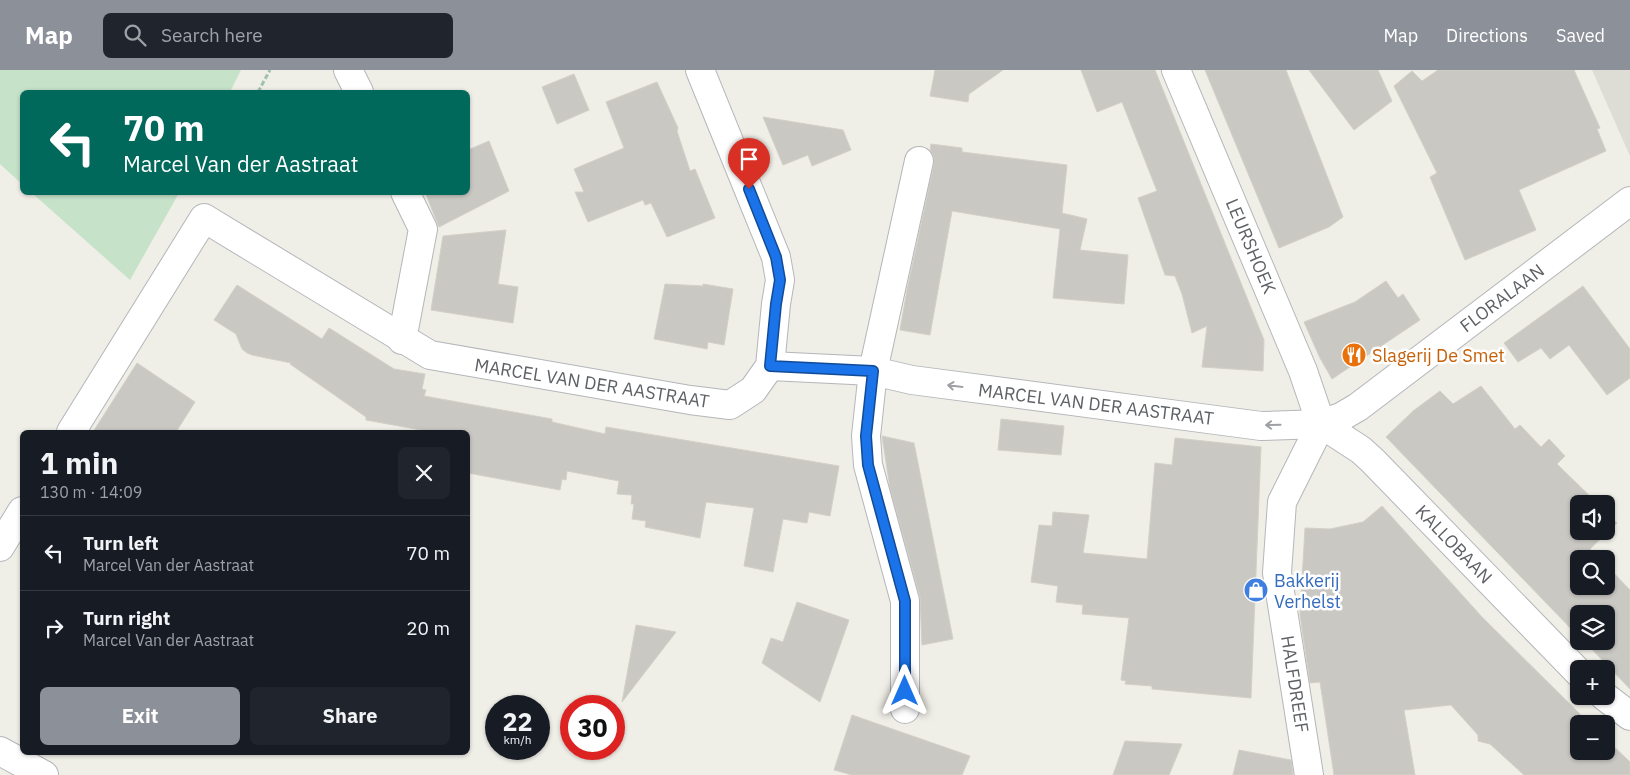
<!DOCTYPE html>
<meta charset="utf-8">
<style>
body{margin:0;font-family:"IBM Plex Sans",sans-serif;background:#20242c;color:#f1f3f6;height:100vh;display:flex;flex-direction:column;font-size:19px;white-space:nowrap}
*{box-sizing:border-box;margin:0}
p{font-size:16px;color:#9ea1a6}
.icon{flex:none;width:28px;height:28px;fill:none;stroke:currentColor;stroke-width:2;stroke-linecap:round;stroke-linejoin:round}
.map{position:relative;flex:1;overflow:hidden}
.drawer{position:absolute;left:20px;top:360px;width:450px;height:325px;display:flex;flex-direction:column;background:#171b24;border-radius:8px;box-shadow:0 1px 4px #0004}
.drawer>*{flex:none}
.banner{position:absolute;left:20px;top:20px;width:450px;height:105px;border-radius:8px;box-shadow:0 1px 4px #0004;background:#00695c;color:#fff;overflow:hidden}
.buttons{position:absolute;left:1570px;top:425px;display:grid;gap:10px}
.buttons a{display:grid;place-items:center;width:45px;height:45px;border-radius:8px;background:#171b24;box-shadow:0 1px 4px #0004;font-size:25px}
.speed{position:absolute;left:485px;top:625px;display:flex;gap:10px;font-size:25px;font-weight:700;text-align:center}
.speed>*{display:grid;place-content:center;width:65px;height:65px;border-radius:50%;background:#171b24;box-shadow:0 1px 4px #0004;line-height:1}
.speed small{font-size:12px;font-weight:400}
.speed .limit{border:8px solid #d22;background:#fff;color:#111}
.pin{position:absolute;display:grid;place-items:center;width:42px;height:42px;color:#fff;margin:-51px -21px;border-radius:50% 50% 50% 0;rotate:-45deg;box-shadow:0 0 5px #0007}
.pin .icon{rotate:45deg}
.me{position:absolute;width:55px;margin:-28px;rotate:0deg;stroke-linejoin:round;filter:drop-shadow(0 0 4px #0008)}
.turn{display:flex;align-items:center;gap:18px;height:105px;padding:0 20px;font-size:22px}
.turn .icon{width:65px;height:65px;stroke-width:2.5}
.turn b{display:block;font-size:35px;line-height:42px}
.round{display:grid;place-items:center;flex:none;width:52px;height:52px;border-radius:8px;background:#20242c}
.head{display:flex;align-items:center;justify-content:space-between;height:85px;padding:0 20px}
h1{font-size:30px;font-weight:700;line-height:38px}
.primary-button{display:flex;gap:10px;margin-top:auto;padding:10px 20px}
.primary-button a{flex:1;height:58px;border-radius:8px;background:#8c9099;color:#fff;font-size:20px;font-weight:700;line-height:58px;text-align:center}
.primary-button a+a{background:#20242c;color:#f1f3f6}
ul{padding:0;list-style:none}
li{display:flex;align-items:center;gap:15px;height:75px;padding:0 20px;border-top:1px solid #363941}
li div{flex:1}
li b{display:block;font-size:19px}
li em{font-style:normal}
header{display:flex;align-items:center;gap:30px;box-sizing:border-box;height:70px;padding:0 25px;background:#8c9099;color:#fff}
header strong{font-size:24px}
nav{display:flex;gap:28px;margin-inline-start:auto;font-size:18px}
.search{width:350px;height:45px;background:#20242c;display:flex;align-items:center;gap:12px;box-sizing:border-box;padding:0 18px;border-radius:8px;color:#9ea1a6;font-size:19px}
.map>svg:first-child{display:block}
.education{fill:#deddd5}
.green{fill:#c6e3ca}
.building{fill:#cac8c3;stroke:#d3d0c6}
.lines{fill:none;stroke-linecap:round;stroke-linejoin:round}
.minor-casing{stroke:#b4b6ba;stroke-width:30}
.path{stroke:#9fc2ac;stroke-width:3;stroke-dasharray:5 2.5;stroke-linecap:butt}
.minor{stroke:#fff;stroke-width:28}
.oneway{stroke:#9ea0a3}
.route-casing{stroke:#114b97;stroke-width:12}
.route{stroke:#1a73e8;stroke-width:9}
.labels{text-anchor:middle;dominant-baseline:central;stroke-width:5;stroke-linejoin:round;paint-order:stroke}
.street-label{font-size:18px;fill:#5e6165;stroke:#fff}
.food-label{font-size:18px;fill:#c56008;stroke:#fff;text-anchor:start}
.shop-label{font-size:18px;fill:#366cbe;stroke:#fff;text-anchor:start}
</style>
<header>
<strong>Map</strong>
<div class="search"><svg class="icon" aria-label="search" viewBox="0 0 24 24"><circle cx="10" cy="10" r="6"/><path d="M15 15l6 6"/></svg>Search here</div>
<nav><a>Map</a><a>Directions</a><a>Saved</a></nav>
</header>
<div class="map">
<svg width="1630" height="705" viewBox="0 0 1630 705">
<rect width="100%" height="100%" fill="#efeee7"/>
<polygon class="education" points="1592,0 1630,0 1630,86"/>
<g class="green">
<polygon points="0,0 241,0 230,22 22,22 22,114 0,94"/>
<polygon points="32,123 179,123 130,210"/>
</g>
<g class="building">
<polygon points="935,0 1003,0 969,24 968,32 930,26"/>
<polygon points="1081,0 1155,0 1264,270 1263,301 1202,297 1207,256 1192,263 1182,224 1175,206 1165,205 1138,128 1157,121 1122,32 1097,42"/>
<polygon points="1205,0 1286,0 1343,147 1329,157 1279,178"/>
<polygon points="1309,0 1378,0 1392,31 1354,60"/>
<polygon points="1438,0 1574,0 1600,58 1597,59 1606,81 1519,120 1536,160 1465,190 1430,107 1437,103 1394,16 1412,1 1422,11"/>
<polygon points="574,4 589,40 557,54 542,17"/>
<polygon points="657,12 678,58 677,61 690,101 695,99 715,148 667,167 651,133 645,135 643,130 588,152 575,122 584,122 574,99 624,78 606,32"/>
<polygon points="763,47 843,60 851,80 812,96 808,85 783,95"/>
<polygon points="489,71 509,121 439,157 425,122 468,122 468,80"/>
<polygon points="931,74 962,78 962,82 1067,95 1062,143 1087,149 1080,180 1128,185 1124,234 1053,228 1060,159 952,141 930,265 900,260 907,220 934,94 934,87 930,80"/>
<polygon points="506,160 498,214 518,217 513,253 431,240 443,166"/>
<polygon points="1386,211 1398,228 1403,224 1420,250 1332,309 1320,288 1304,252 1355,232"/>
<polygon points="665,214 703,216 703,214 733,219 724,275 708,272 707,279 654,269"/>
<polygon points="237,215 322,269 329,258 394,299 425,304 422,319 426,320 424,326 552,349 552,352 605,364 606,357 839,396 830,446 809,442 807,453 783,449 773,502 744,496 754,438 706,432 700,468 645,457 646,451 632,449 634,434 631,434 632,425 617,424 619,411 567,401 566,410 562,409 560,420 468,403 468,362 432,362 366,350 366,347 290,294 291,293 252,285 247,283 242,279 236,264 214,250"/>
<polygon points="1583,216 1630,279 1630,308 1607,325 1569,275 1550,289 1541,278 1518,292 1504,273"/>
<polygon points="137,293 195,332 176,362 93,362"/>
<polygon points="1481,316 1515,359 1520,355 1541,377 1549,369 1565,386 1557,394 1598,434 1579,434 1579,461 1606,461 1606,442 1617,453 1590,479 1600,489 1579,489 1579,516 1606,516 1606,495 1630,520 1630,619 1584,571 1606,571 1606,544 1579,544 1579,567 1386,367 1413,341 1440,321 1453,334"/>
<polygon points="1001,349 1064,356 1061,385 998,380"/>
<polygon points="882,366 914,373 953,569 922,575 920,527 890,418"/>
<polygon points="1175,368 1261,377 1251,628 1152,619 1152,616 1125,614 1126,611 1121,610 1129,548 1082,544 1083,535 1056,532 1058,516 1031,512 1039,455 1052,456 1053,442 1089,445 1083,483 1147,489 1155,393 1172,395"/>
<polygon points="1382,436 1482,547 1590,654 1579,654 1579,681 1606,681 1606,669 1630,692 1630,705 1524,705 1490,674 1478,671 1478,665 1451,635 1404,640 1415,705 1334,705 1320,612 1310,613 1300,545 1305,458 1330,459 1363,452"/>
<polygon points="797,532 849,550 820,632 762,593 771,568 783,572"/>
<polygon points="636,555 676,562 622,632"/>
<polygon points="852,645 970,686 962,705 852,705 834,700"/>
<polygon points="1125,671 1182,674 1169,705 1113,705"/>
<polygon points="1239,680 1291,690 1293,705 1233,705"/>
</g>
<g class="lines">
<defs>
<g id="minor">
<polyline points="348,0 359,22"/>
<polyline points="1176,0 1303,301 1321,354"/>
<polyline points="402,270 423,159 405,122"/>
<polyline points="770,296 873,301 919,91"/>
<polyline points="1321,354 1361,380 1373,391 1579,603"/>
<polyline points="71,362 204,148 430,285 690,330 730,335 753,320 770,296 776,234 780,210 776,187 700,0"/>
<polyline points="0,477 22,441"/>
<polyline points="1604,626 1630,646"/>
<polyline points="905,639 905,531 868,395 866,366 873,301 912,310 1261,356 1321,354 1341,347 1358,337 1630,131"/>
<polyline points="0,681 44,705"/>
<polyline points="1309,705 1277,503 1282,432 1321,354"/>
</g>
</defs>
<use href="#minor" class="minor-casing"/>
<polyline class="path" points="258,22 270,0"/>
<use href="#minor" class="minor"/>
</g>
<defs><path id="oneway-shaft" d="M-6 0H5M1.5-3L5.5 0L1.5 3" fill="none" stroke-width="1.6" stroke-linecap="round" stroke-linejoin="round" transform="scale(1.25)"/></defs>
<g class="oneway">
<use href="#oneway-shaft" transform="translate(955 316) rotate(-173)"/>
<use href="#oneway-shaft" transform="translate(1273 355) rotate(179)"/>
</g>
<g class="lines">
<defs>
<polyline id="route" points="749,119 776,187 780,210 776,234 770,296 873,301 866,366 868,395 905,531 905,621"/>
</defs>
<use href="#route" class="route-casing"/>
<use href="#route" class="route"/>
</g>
<defs>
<symbol id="restaurant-disc" viewBox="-11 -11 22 22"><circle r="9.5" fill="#e8710a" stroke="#fff"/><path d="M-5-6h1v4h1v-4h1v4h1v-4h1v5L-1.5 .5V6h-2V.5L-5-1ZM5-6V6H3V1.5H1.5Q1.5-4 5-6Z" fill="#fff"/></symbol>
<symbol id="shop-disc" viewBox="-11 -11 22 22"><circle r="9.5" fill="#3f7fe0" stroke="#fff"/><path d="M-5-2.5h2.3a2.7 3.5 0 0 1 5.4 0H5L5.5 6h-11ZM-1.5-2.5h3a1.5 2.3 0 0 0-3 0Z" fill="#fff"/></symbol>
</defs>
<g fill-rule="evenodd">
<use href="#restaurant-disc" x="1340" y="271" width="28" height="28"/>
<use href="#shop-disc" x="1242" y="506" width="28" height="28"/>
</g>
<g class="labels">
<g class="street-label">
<text transform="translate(1251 176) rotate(67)">LEURSHOEK</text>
<text transform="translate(1502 228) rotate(-37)">FLORALAAN</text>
<text transform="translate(592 313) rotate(9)">MARCEL VAN DER AASTRAAT</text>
<text transform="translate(1096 334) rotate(7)">MARCEL VAN DER AASTRAAT</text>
<text transform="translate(1454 474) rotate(46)">KALLOBAAN</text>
<text transform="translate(1295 614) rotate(81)">HALFDREEF</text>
</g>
<g class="food-label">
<text x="1372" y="285">Slagerij De Smet</text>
</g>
<g class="shop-label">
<text x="1274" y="510">Bakkerij<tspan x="1274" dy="21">Verhelst</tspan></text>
</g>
</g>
</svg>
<div class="buttons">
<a><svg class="icon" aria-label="sound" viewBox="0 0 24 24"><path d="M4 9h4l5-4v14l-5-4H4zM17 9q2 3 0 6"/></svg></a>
<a><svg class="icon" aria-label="search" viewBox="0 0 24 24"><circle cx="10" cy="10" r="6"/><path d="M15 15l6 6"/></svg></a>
<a><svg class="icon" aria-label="layers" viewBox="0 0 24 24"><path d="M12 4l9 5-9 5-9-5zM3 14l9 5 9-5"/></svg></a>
<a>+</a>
<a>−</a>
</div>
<div class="speed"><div>22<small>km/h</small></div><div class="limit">30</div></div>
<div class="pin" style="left:749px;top:119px;background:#d93025"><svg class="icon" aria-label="arrive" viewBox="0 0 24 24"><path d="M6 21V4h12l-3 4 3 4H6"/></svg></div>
<svg class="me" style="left:905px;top:621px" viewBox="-20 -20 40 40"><path d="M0-17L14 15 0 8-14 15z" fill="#1a73e8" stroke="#fff" stroke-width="4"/></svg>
<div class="banner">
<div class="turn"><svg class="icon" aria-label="left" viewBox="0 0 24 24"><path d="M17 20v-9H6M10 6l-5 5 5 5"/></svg><div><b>70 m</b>Marcel Van der Aastraat</div></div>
</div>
<section class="drawer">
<div class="head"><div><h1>1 min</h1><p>130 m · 14:09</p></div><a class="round"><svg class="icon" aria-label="close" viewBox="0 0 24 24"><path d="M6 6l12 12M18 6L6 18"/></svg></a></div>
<ul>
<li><svg class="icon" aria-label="left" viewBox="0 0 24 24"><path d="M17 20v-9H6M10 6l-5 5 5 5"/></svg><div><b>Turn left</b><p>Marcel Van der Aastraat</p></div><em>70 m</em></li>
<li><svg class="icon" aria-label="right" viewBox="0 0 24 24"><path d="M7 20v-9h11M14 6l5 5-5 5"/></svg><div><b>Turn right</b><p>Marcel Van der Aastraat</p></div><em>20 m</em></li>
</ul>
<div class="primary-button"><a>Exit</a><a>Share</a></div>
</section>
</div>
